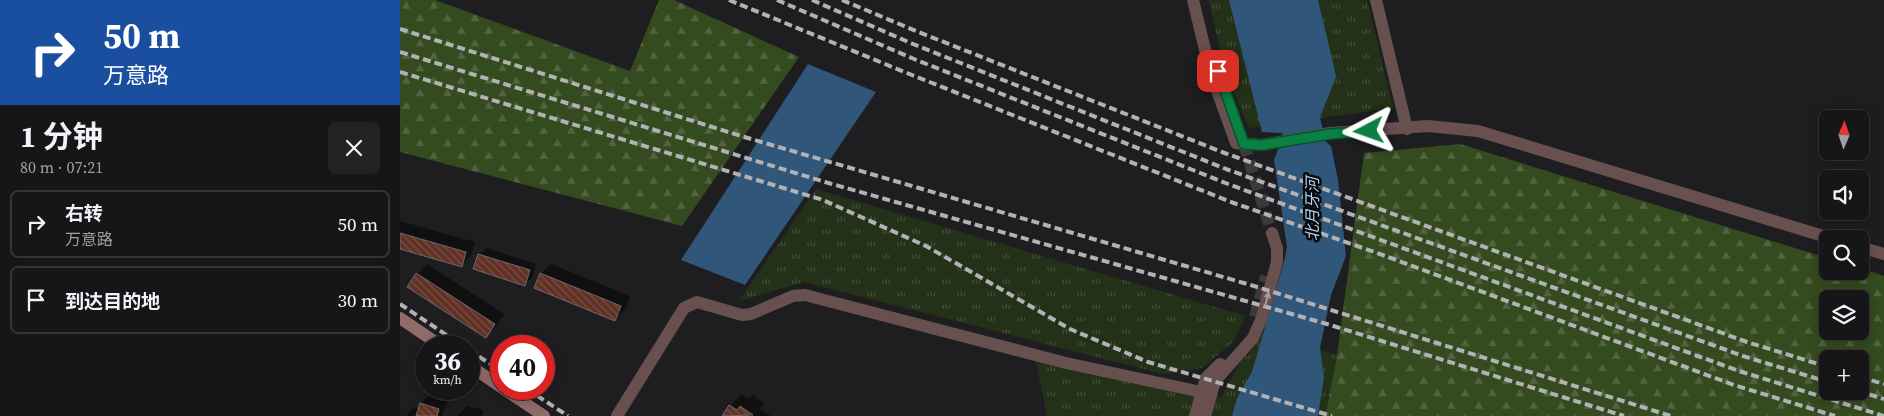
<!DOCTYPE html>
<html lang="zh">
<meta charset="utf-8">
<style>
body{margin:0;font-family:"Source Serif 4","Noto Sans SC",serif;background:#232326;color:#f1f3f6;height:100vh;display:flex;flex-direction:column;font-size:19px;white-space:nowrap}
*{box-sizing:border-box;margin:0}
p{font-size:16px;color:#9e9fa2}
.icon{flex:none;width:28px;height:28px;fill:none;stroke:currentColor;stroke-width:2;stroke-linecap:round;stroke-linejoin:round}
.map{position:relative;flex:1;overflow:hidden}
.sheet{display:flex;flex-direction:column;background:#161619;width:400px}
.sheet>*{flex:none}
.hud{background:#1a4fa0;color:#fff;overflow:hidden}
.needle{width:32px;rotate:2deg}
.buttons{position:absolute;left:1419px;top:110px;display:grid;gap:10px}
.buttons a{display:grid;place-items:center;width:50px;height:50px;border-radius:8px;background:#161619;box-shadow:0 2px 12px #0003,0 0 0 1px #353538;font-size:25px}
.speed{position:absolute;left:15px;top:335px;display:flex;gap:10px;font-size:25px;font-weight:700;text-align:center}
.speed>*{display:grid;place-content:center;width:65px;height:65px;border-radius:50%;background:#161619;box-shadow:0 2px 12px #0003,0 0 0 1px #353538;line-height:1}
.speed small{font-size:12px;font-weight:400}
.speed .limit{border:8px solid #d22;background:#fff;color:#111}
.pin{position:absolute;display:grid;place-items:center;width:42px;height:42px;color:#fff;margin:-21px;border-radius:10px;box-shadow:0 2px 8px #0006}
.me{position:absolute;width:55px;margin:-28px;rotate:266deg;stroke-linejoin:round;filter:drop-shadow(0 0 4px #0008)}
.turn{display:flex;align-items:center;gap:18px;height:105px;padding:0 20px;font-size:22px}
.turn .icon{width:65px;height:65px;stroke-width:2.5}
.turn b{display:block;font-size:35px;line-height:42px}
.round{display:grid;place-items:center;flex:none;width:52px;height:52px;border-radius:8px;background:#232326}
.summary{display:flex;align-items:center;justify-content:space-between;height:85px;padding:0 20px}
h1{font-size:30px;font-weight:700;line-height:38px}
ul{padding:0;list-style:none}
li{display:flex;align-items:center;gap:15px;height:68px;margin:0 10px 8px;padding:0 10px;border:2px solid #353538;border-radius:8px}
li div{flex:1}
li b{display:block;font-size:19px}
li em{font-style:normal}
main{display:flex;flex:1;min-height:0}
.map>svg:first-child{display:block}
.forest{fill:url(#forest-firs);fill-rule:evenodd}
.park{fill:url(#park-tufts)}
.water{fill:#305679}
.shadow{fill:#0007}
.building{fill:url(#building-back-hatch);stroke:#6e6968}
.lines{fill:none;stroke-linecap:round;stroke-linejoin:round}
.tertiary-tunnel{stroke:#3a3a3d;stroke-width:12;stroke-dasharray:12 6;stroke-linecap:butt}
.minor{stroke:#68504f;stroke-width:12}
.tertiary{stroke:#68504f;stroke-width:12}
.secondary{stroke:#916b6a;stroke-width:12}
.rail{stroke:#b2b2b5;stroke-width:4;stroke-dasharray:8 4;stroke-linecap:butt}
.oneway{fill:#a69b9d}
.route-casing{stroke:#07532c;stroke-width:12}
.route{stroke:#0b8043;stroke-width:9}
.labels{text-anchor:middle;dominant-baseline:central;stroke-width:5;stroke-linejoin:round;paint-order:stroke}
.water-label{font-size:16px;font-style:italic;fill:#b0d4f6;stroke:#080809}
</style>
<main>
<section class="sheet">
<div class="hud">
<div class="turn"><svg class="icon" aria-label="right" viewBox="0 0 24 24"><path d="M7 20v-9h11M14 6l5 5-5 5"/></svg><div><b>50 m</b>万意路</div></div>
</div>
<div class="summary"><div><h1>1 分钟</h1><p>80 m · 07:21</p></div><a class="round"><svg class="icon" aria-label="close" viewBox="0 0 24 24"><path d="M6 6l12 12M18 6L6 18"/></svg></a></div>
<ul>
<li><svg class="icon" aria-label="right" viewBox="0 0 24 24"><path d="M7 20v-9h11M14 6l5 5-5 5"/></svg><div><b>右转</b><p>万意路</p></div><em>50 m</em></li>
<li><svg class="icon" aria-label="arrive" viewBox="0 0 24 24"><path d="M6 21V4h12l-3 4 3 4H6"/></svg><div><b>到达目的地</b></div><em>30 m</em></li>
</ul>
</section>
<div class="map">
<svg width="1484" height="416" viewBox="0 0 1484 416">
<defs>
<pattern id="forest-firs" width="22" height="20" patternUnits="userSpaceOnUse" patternTransform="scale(1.25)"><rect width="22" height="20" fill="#344a1f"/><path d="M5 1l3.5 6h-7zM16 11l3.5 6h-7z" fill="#51643f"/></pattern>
<pattern id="park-tufts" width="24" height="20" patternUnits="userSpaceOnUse" patternTransform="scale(1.25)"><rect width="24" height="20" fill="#243119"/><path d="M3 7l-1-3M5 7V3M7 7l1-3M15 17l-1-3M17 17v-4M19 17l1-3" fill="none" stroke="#434e3a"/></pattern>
<pattern id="building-back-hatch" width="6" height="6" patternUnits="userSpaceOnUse" patternTransform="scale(1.25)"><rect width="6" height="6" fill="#613126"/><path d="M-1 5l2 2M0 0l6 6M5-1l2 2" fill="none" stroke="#774e45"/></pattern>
</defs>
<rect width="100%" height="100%" fill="#1e1e21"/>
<g class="forest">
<polygon points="0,0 35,0 230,71 259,0 274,0 399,57 282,226 0,152"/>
<path d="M1060,144L1427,258L1428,271H1460V268L1484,276V416H925L937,355L964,153ZM1428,299H1460V331H1428ZM1428,359H1460V391H1428Z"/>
</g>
<g class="park">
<polygon points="809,0 967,0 993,108 849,128 824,69"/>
<polygon points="416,189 845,316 833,342 802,368 763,374 404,282 339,301"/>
<polygon points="861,332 937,355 925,416 647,416 636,362 821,397 841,361 852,350"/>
</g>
<g class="water">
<polygon points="829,0 918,0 934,67 936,77 920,117 925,141 931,146 938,180 946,256 931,295 920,348 924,378 918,416 832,416 837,398 852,372 885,258 887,247 874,160 878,149 887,146 882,133 862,132"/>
<polygon points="408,64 476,92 345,285 281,260"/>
</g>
<g class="shadow">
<polygon points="0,221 75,242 71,256 62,265 0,248"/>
<polygon points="86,248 136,264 132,278 125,284 75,268 80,254"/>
<polygon points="27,264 104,314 96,327 86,336 9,286 17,274"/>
<polygon points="151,264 230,296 225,310 215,319 136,287 141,273"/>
<polygon points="30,394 48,400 42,416 6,416 14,407 19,409 21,403"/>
<polygon points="342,394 349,399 353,395 364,403 360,409 371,416 323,416 330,406"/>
<polygon points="67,406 83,410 82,416 57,416"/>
</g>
<g class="building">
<polygon points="0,233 66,252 62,267 0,249"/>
<polygon points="78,254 130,270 125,286 73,269"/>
<polygon points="16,273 95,324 86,338 7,287"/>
<polygon points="140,273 221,306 215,321 134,288"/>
<polygon points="20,403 39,409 37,416 16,416"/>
<polygon points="329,405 337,410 340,406 353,415 322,416"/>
</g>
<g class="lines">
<g class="tertiary-tunnel">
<polyline points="844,144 872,233"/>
<polyline points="855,317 866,276"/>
</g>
<g class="minor">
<polyline points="976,0 1007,129"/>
<polyline points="217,416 284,308 297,302 342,315 351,314 393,296 405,295 666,363 811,394"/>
</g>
<g class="tertiary">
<polyline points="793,0 811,74 836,143 862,145 930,133 1028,126 1078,131 1433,239"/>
<polyline points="1460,247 1484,254"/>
<polyline points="795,416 806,378 820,364"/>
<polyline points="805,416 815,381 853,338 861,320 877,262 877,248 872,233"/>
</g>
<g class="secondary">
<polyline points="0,318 41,346"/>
<polyline points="69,365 101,387"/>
<polyline points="104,389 144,416"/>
</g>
<g class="rail">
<polyline points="329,0 507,73 831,202 980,254 1334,385 1435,416"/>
<polyline points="377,0 514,59 828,184 1339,371 1484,416"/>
<polyline points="412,0 513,44 826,169 1343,356 1428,382"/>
<polyline points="442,0 516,31 822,152 1347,342 1428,367"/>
<polyline points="0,29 341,136 854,286 1271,416"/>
<polyline points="0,52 425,182 927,324 1224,416"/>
<polyline points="0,72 423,200 526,246 670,329 748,362 932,416"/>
<polyline points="0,304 63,346"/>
<polyline points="69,350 101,371"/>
<polyline points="1460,377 1484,384"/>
<polyline points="127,389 168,416"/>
<polyline points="1458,391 1484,399"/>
</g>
</g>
<defs><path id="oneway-solid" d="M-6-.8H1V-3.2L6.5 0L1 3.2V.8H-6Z" transform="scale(1.25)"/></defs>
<use class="oneway" href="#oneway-solid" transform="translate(867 299) rotate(-74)"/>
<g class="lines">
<defs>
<polyline id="route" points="818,71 844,144 862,145 930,134 969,131"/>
</defs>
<use href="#route" class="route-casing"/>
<use href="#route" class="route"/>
</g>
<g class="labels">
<g class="water-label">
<text transform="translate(912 209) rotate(-90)">北月牙河</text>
</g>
</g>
</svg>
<div class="buttons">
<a><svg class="needle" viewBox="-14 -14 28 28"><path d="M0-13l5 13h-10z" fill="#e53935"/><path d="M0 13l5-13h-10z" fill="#9e9fa2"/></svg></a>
<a><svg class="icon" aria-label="sound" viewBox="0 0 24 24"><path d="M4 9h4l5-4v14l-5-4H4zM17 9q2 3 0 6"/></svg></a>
<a><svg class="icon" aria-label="search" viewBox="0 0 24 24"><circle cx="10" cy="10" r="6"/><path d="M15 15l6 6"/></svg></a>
<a><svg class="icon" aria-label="layers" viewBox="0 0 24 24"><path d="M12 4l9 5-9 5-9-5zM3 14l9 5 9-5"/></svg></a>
<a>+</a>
</div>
<div class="speed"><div>36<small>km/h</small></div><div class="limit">40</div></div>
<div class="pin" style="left:818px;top:71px;background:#d93025"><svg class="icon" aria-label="arrive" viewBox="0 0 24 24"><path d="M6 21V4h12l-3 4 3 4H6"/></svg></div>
<svg class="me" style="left:969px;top:131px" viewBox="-20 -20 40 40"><path d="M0-17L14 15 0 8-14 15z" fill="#0b8043" stroke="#fff" stroke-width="4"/></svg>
</div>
</main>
